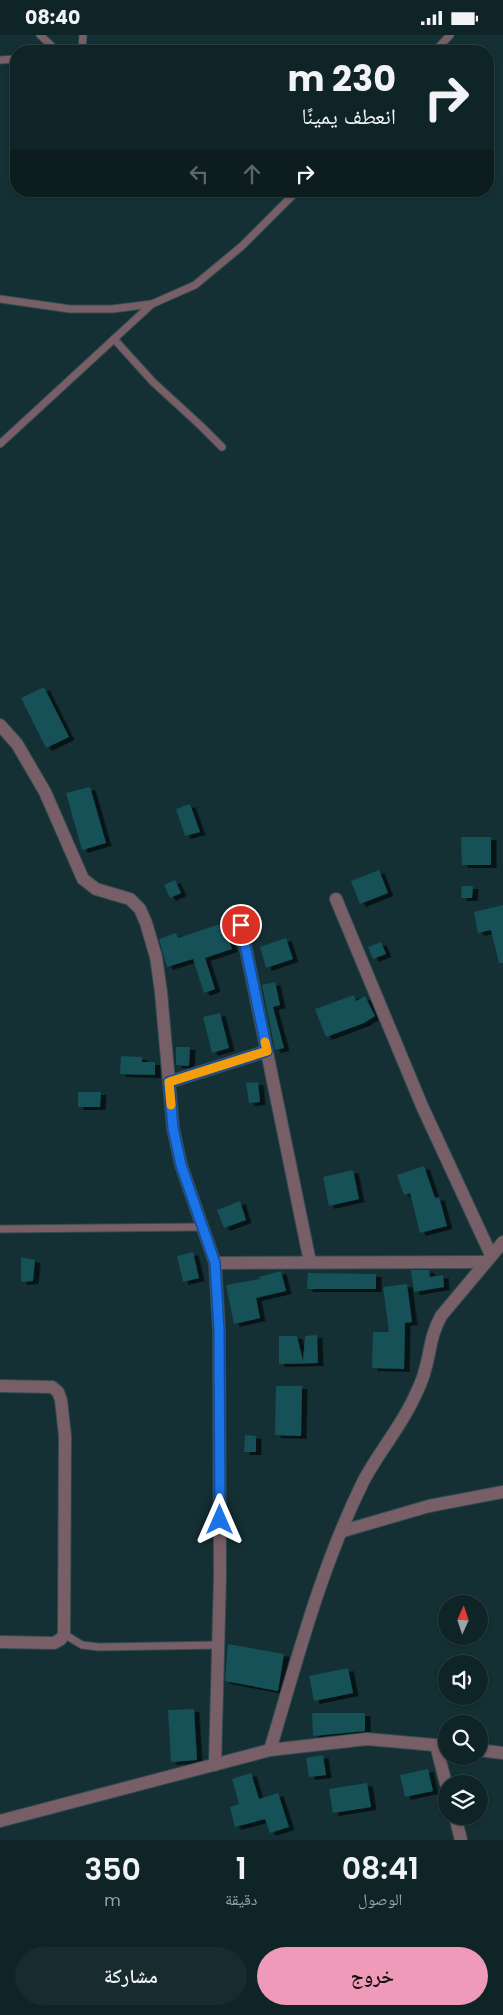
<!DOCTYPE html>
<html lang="ar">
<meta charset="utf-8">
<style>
body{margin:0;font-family:Poppins,"Noto Naskh Arabic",sans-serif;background:#182c2f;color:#f1f3f6;direction:rtl;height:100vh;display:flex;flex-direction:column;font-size:19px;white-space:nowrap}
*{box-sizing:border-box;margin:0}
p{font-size:16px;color:#9ba4a7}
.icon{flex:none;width:28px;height:28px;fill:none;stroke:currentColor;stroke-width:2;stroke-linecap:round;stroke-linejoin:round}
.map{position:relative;height:1805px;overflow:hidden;direction:ltr}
.drawer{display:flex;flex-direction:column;background:#0f2427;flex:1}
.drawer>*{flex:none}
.hud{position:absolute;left:10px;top:10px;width:484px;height:152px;border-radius:20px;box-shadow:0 1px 4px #0004,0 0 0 1px #2f4144;direction:rtl;background:#0f2427;color:#f1f3f6;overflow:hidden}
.needle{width:32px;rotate:3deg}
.buttons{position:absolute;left:438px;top:1560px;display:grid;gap:10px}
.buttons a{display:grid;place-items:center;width:50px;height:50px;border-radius:50%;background:#0f2427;box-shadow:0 1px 4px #0004,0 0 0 1px #2f4144;font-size:25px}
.pin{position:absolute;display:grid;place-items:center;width:42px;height:42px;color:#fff;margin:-21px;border:2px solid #fff;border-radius:50%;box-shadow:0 1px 5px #0007}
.me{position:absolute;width:55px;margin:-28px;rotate:0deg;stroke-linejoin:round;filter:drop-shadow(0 0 4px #0008)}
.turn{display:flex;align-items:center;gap:18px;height:105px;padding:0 15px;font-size:22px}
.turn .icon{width:65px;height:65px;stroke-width:2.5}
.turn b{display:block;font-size:35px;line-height:42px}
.lanes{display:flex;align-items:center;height:48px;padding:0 15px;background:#0003;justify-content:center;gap:25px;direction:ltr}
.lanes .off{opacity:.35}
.eta{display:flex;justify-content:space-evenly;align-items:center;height:85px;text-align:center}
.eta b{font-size:30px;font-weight:600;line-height:35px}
.action{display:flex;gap:10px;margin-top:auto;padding:10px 15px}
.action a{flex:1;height:58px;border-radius:30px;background:#ef9ab8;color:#111;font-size:20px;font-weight:600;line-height:58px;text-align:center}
.action a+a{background:#182c2f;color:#f1f3f6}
.status{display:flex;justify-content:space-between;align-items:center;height:35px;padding:0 25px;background:#0f2427;direction:ltr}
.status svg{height:14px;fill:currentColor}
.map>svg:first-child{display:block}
.building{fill:#135159;filter:url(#shadow)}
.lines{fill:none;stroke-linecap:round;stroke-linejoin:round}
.service-casing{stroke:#324c50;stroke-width:9}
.minor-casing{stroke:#324c50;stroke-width:14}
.service{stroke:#785f67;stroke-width:7}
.minor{stroke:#785f67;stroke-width:12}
.route-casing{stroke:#114b97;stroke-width:12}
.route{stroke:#1a73e8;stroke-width:9}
.slow{stroke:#f59e0b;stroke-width:9}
</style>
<div class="status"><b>08:40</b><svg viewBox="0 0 49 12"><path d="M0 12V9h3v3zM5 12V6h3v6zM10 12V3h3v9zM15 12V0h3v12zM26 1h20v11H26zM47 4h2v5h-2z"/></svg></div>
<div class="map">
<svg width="503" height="1805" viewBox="0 0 503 1805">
<defs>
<filter id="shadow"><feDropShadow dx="5.5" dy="3" stdDeviation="0" flood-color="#0009"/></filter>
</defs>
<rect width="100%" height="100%" fill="#143034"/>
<g class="building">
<polygon points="44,652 69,702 46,713 21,663"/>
<polygon points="90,752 106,808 82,815 66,758"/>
<polygon points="190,769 200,797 185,801 176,774"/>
<polygon points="461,802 491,802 491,830 462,830"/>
<polygon points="379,835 388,858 360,869 351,846"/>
<polygon points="175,845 181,858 170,863 164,850"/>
<polygon points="462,851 473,851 472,863 461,863"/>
<polygon points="503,870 503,928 499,928 491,895 478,898 474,877"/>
<polygon points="223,888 232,914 205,923 215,954 204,958 193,924 167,932 159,904 176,898 178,903"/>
<polygon points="286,903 293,924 266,933 260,912"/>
<polygon points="381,907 386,919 373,924 368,912"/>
<polygon points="275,947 280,970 273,972 284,1013 275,1015 262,950"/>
<polygon points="354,960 356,966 365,961 375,981 364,988 326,1002 315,974"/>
<polygon points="220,978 229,1013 212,1018 203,982"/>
<polygon points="176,1012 190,1012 189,1031 176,1030"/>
<polygon points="121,1021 142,1022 142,1027 155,1027 155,1040 120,1039"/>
<polygon points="258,1047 260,1067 249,1068 246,1048"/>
<polygon points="78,1057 101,1057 100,1072 78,1072"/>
<polygon points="424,1131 435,1163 439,1162 447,1191 420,1198 410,1158 404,1160 397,1140"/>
<polygon points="353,1135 359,1164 329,1171 323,1142"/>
<polygon points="240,1166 246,1185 224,1193 217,1175"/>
<polygon points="193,1217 199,1243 183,1247 177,1221"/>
<polygon points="21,1222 35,1225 33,1246 21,1247"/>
<polygon points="411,1235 429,1235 430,1242 443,1240 444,1252 414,1257"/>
<polygon points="281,1236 286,1256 256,1263 260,1283 234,1289 226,1250 260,1244 259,1242"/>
<polygon points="308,1238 376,1239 376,1254 307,1254"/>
<polygon points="407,1249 412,1287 405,1288 404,1334 372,1333 373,1297 389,1297 383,1252"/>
<polygon points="317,1300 318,1328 279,1329 279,1301 297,1301 303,1326 305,1301"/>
<polygon points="276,1351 302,1351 301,1401 275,1400"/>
<polygon points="245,1400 256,1401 256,1417 244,1417"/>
<polygon points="228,1609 284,1619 278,1656 225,1646"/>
<polygon points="348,1633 353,1658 314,1666 309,1641"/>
<polygon points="194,1674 197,1725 171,1727 168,1675"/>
<polygon points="312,1678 365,1678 365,1696 313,1701"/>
<polygon points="323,1720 326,1740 309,1742 306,1723"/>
<polygon points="428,1734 433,1756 405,1762 400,1740"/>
<polygon points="251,1738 259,1764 278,1758 289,1792 270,1798 265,1784 235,1792 230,1772 239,1769 232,1744"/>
<polygon points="367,1748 371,1772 333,1778 329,1754"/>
</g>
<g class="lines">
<defs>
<g id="service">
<polyline points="40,0 57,16"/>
<polyline points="82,16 83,0"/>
<polyline points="435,16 450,0"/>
<polyline points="0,25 16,24"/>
<polyline points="0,264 70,274 112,274 152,269 195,250 242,211 297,156"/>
<polyline points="114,304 153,347 201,391 222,412"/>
<polyline points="0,409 152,269"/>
<polyline points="0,1194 203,1192"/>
<polyline points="64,1599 82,1610 99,1612 218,1610"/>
</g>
<g id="minor">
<polyline points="0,690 17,709 45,757 83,844 96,854 130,864 140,874 146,888 156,922 161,957 173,1093 181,1130 215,1228 219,1295 220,1542 215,1730"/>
<polyline points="336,864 422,1071 491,1220"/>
<polyline points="241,890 310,1227"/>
<polyline points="169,1047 267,1016"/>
<polyline points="215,1228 485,1227"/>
<polyline points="0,1351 52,1352 58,1357 61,1365 65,1401 64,1599 61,1604 54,1608 0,1607"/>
<polyline points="343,1496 429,1471 503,1457"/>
<polyline points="436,1710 446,1749"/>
<path d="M270,1715C297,1625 321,1532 363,1447C378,1418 400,1393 414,1363C418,1354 423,1345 425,1335C431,1315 430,1301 441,1281L503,1207"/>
<polyline points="479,1715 503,1718"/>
<polyline points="455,1781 461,1805"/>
<polyline points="0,1786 270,1715 367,1704 446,1711"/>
</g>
</defs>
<use href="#service" class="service-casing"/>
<use href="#minor" class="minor-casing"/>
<use href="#service" class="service"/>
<use href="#minor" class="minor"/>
</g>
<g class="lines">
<defs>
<polyline id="route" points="220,1485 219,1295 215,1228 181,1130 173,1093 169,1047 267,1016 241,890"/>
</defs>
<use href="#route" class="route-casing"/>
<use href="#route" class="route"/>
<polyline class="slow" points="171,1070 169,1047 267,1016 265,1007"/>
</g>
</svg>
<div class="buttons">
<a><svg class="needle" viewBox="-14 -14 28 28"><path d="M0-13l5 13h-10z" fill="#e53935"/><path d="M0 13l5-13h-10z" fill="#9ba4a7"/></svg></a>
<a><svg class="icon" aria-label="sound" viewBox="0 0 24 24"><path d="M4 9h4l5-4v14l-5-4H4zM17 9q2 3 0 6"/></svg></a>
<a><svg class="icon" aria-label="search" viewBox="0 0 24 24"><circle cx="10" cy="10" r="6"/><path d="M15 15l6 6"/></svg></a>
<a><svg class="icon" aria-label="layers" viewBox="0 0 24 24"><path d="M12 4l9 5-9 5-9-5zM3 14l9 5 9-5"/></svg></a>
</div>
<div class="pin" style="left:241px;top:890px;background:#d93025"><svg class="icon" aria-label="arrive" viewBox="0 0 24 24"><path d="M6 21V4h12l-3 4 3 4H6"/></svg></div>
<svg class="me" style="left:220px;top:1485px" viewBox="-20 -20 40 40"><path d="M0-17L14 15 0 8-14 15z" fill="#1a73e8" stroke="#fff" stroke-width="4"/></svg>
<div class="hud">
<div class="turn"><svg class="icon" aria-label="right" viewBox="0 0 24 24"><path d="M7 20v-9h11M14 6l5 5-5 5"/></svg><div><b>230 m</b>انعطف يمينًا</div></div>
<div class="lanes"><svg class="icon off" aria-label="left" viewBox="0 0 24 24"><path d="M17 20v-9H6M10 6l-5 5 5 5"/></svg><svg class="icon off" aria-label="ahead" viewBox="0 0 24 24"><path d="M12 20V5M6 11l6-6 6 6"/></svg><svg class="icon" aria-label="right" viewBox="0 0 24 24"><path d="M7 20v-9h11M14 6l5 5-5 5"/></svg></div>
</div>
</div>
<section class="drawer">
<div class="eta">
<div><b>08:41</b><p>الوصول</p></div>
<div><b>1</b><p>دقيقة</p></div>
<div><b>350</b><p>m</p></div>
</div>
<div class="action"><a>خروج</a><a>مشاركة</a></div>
</section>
